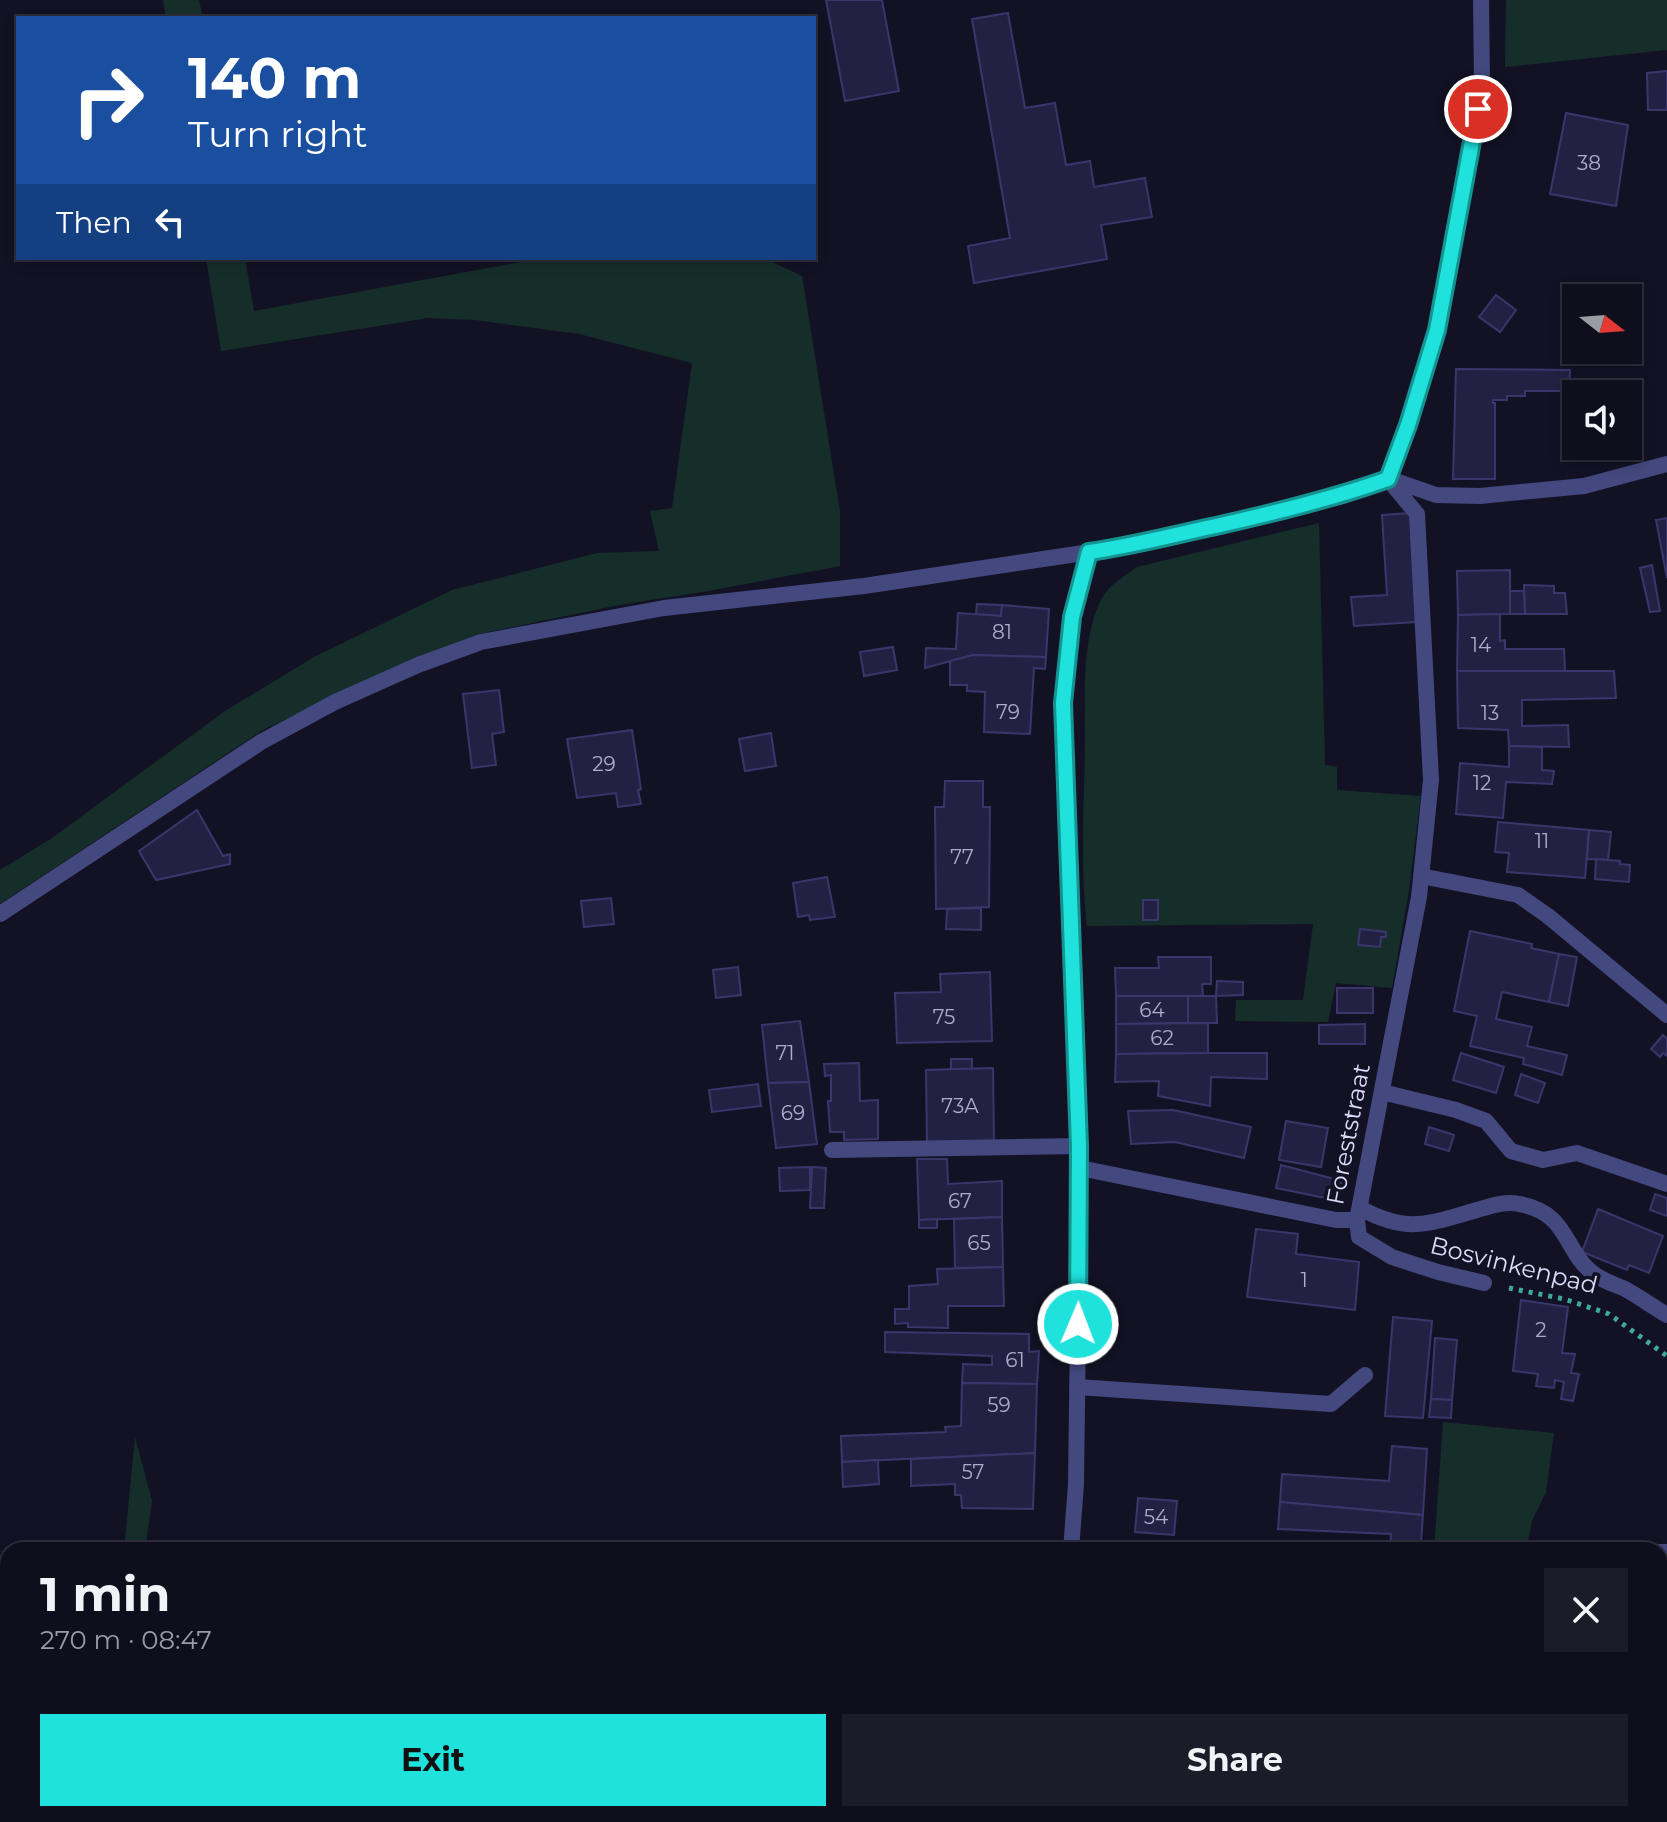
<!DOCTYPE html>
<meta charset="utf-8">
<style>
body{margin:0;font-family:Montserrat,sans-serif;background:#1c1c29;color:#f1f3f6;height:100vh;display:flex;flex-direction:column;font-size:30px;white-space:nowrap}
*{box-sizing:border-box;margin:0}
p{font-size:26px;color:#9b9ca3}
.icon{flex:none;width:44px;height:44px;fill:none;stroke:currentColor;stroke-width:2;stroke-linecap:round;stroke-linejoin:round}
.map{position:relative;flex:1;overflow:hidden}
.sheet{position:absolute;left:0px;top:1542px;width:1668px;height:280px;display:flex;flex-direction:column;background:#0e0e1c;border-radius:24px 24px 0 0;box-shadow:0 4px 12px #0003,0 0 0 2px #2e2e3b}
.sheet>*{flex:none}
.banner{position:absolute;left:16px;top:16px;width:800px;height:244px;border-radius:0px;box-shadow:0 4px 12px #0003,0 0 0 2px #2e2e3b;background:#1a4fa0;color:#fff;overflow:hidden}
.needle{width:52px;rotate:107deg}
.tools{position:absolute;left:1562px;top:284px;display:grid;gap:16px}
.tools a{display:grid;place-items:center;width:80px;height:80px;border-radius:0px;background:#0e0e1c;box-shadow:0 4px 12px #0003,0 0 0 2px #2e2e3b;font-size:40px}
.pin{position:absolute;display:grid;place-items:center;width:68px;height:68px;color:#fff;margin:-34px;border:4px solid #fff;border-radius:50%;box-shadow:0 2px 8px #0007}
.me{position:absolute;width:88px;margin:-44px;rotate:1deg;stroke-linejoin:round;filter:drop-shadow(0 0 6px #0008)}
.turn{display:flex;align-items:center;gap:28px;height:168px;padding:0 40px;font-size:36px}
.turn .icon{width:104px;height:104px;stroke-width:2.5}
.turn b{display:block;font-size:56px;line-height:68px}
.then{display:flex;align-items:center;height:76px;padding:0 40px;background:#0003;gap:16px;font-size:30px}
.round{display:grid;place-items:center;flex:none;width:84px;height:84px;border-radius:0px;background:#1c1c29}
.overview{display:flex;align-items:center;justify-content:space-between;height:136px;padding:0 40px}
h1{font-size:48px;font-weight:700;line-height:60px}
.action{display:flex;gap:16px;margin-top:auto;padding:16px 40px}
.action a{flex:1;height:92px;border-radius:0px;background:#1fe2dd;color:#111;font-size:32px;font-weight:700;line-height:92px;text-align:center}
.action a+a{background:#1c1c29;color:#f1f3f6}
.map>svg:first-child{display:block}
.green{fill:#162e2a}
.building{fill:#232143;stroke:#3a366c;stroke-width:2}
.lines{fill:none;stroke-linecap:round;stroke-linejoin:round}
.path{stroke:#3faa96;stroke-width:5;stroke-dasharray:4 6;stroke-linecap:butt}
.service{stroke:#43487e;stroke-width:16}
.minor{stroke:#43487e;stroke-width:16}
.route-casing{stroke:#149390;stroke-width:20}
.route{stroke:#1fe2dd;stroke-width:14}
.labels{text-anchor:middle;dominant-baseline:central;stroke-width:7;stroke-linejoin:round;paint-order:stroke}
.number-label{font-size:20px;fill:#adaccc}
.street-label{font-size:24px;fill:#dbdbfa;stroke:#131225}
</style>
<div class="map">
<svg width="1667" height="1822" viewBox="0 0 1667 1822">
<rect width="100%" height="100%" fill="#131225"/>
<g class="green">
<polygon points="163,0 199,0 203,18 166,18"/>
<polygon points="1506,0 1667,0 1667,50 1505,67"/>
<polygon points="206,258 245,258 254,311 543,258 764,258 802,276 840,511 840,566 708,591 619,605 484,633 379,675 263,730 0,904 0,870 52,838 225,711 314,657 452,590 597,553 659,551 650,511 672,508 692,363 579,334 475,320 428,318 221,351"/>
<path d="M1319,523L1325,765L1337,767V790L1421,796L1409,890L1392,988L1336,983L1328,1022L1235,1021L1236,1000H1303L1313,924L1087,926C1080,866 1084,806 1085,746C1086,699 1080,643 1101,600C1108,585 1124,577 1137,567Z"/>
<polygon points="1443,1422 1554,1433 1546,1492 1532,1521 1526,1550 1434,1550"/>
<polygon points="135,1437 152,1501 145,1550 124,1550"/>
<polygon points="1660,1658 1667,1659 1667,1822 1402,1822 1404,1814 1660,1814"/>
<polygon points="77,1814 107,1814 106,1822 76,1822"/>
</g>
<g class="building">
<polygon points="826,0 882,0 899,91 845,101"/>
<polygon points="1008,13 1025,108 1055,103 1066,165 1090,161 1094,187 1145,178 1152,217 1101,225 1107,259 974,283 968,246 1010,238 972,19"/>
<polygon points="1667,71 1667,110 1648,110 1647,73"/>
<polygon points="1566,113 1628,125 1616,206 1550,194"/>
<polygon points="1496,295 1516,310 1500,332 1479,317"/>
<polygon points="1571,340 1576,340 1576,350 1605,350 1605,354 1571,355"/>
<polygon points="1456,369 1570,370 1569,391 1525,391 1525,396 1507,396 1507,400 1493,400 1493,403 1495,403 1495,479 1453,479"/>
<polygon points="1410,513 1416,622 1354,626 1351,597 1387,595 1382,515"/>
<polygon points="1667,518 1667,578 1656,520"/>
<polygon points="1652,565 1660,611 1650,612 1640,568"/>
<polygon points="1510,570 1510,614 1458,615 1457,571"/>
<polygon points="1524,585 1554,586 1554,593 1565,593 1567,614 1525,614"/>
<polygon points="1510,591 1524,591 1525,614 1510,614"/>
<polygon points="977,604 1002,605 1001,616 976,614"/>
<polygon points="1002,605 1049,609 1046,657 973,655 925,668 926,648 956,649 958,613 1001,616"/>
<polygon points="1500,614 1500,641 1505,640 1505,649 1564,649 1565,671 1457,671 1458,615"/>
<polygon points="893,647 897,670 864,676 860,652"/>
<polygon points="973,655 1046,657 1045,669 1034,668 1030,734 984,732 985,692 967,691 967,685 950,685 950,661"/>
<polygon points="1457,671 1614,671 1616,698 1522,700 1522,726 1568,725 1569,747 1509,746 1508,730 1458,728"/>
<polygon points="499,690 504,732 492,734 496,765 472,768 463,694"/>
<polygon points="632,730 641,789 638,790 641,804 618,807 616,793 577,798 567,739"/>
<polygon points="771,733 776,766 745,771 739,739"/>
<polygon points="1509,746 1542,747 1542,770 1554,771 1552,784 1506,782 1503,818 1456,814 1460,763 1509,767"/>
<polygon points="945,781 983,781 983,807 990,807 989,907 936,909 935,807 944,807"/>
<polygon points="197,810 223,856 230,854 230,864 156,880 139,851"/>
<polygon points="1498,822 1589,830 1585,878 1507,872 1509,853 1495,852"/>
<polygon points="1589,830 1611,832 1608,860 1587,859"/>
<polygon points="1596,859 1620,861 1620,864 1630,865 1629,882 1595,879"/>
<polygon points="827,877 835,917 810,920 809,915 798,917 793,883"/>
<polygon points="611,898 614,924 584,927 581,901"/>
<rect x="1143" y="900" width="15" height="20"/>
<polygon points="981,908 981,930 946,929 947,909"/>
<polygon points="1360,929 1386,932 1386,937 1381,937 1380,947 1358,945"/>
<polygon points="1470,931 1532,944 1531,948 1559,954 1549,1002 1502,992 1496,1019 1532,1027 1527,1046 1567,1055 1562,1075 1523,1064 1524,1058 1470,1046 1477,1016 1454,1011"/>
<polygon points="1559,954 1577,957 1568,1006 1549,1002"/>
<polygon points="1158,957 1211,957 1211,984 1202,984 1203,996 1116,996 1115,968 1159,968"/>
<polygon points="738,967 741,995 716,998 713,970"/>
<polygon points="990,972 992,1041 897,1043 895,993 941,992 940,974"/>
<polygon points="1217,981 1243,982 1243,995 1216,996"/>
<rect x="1337" y="988" width="36" height="25"/>
<polygon points="1116,996 1188,996 1188,1023 1116,1024"/>
<polygon points="1188,996 1216,996 1217,1023 1188,1023"/>
<polygon points="800,1021 809,1082 768,1083 762,1025"/>
<polygon points="1208,1023 1208,1053 1116,1054 1116,1024"/>
<polygon points="1365,1024 1365,1044 1319,1044 1319,1025"/>
<polygon points="1663,1035 1667,1039 1667,1056 1663,1053 1660,1057 1651,1049"/>
<polygon points="1208,1053 1267,1053 1267,1079 1211,1077 1210,1106 1158,1096 1159,1081 1115,1082 1116,1054"/>
<polygon points="1461,1053 1504,1067 1496,1093 1453,1080"/>
<rect x="951" y="1059" width="21" height="10"/>
<polygon points="859,1063 860,1101 878,1100 878,1139 844,1140 844,1132 830,1132 828,1101 831,1101 831,1075 825,1076 824,1064"/>
<polygon points="993,1068 994,1141 927,1143 926,1070"/>
<polygon points="1521,1074 1545,1083 1538,1103 1515,1095"/>
<polygon points="809,1082 817,1144 776,1148 768,1083"/>
<polygon points="758,1084 761,1106 712,1112 709,1090"/>
<polygon points="1173,1110 1251,1127 1244,1158 1175,1142 1131,1144 1128,1111"/>
<polygon points="1286,1121 1328,1128 1321,1167 1279,1160"/>
<polygon points="1429,1127 1454,1135 1449,1151 1425,1144"/>
<polygon points="917,1159 947,1159 948,1184 1002,1181 1002,1217 919,1220"/>
<polygon points="1281,1165 1342,1181 1335,1200 1276,1188"/>
<polygon points="810,1167 810,1190 780,1191 779,1168"/>
<polygon points="812,1167 826,1168 824,1208 810,1208"/>
<polygon points="1655,1194 1667,1198 1667,1216 1650,1210"/>
<polygon points="1598,1209 1663,1236 1649,1273 1629,1265 1627,1270 1582,1252"/>
<polygon points="1002,1217 1003,1267 955,1268 954,1219"/>
<polygon points="937,1219 937,1228 919,1228 919,1220"/>
<polygon points="1256,1229 1298,1234 1296,1254 1359,1262 1355,1310 1247,1297"/>
<polygon points="1003,1267 1004,1306 948,1306 948,1328 908,1327 908,1323 895,1324 895,1309 909,1309 909,1286 938,1284 937,1269"/>
<polygon points="1521,1300 1568,1307 1562,1353 1575,1354 1571,1373 1579,1374 1573,1401 1561,1399 1564,1382 1555,1380 1554,1388 1536,1386 1538,1374 1513,1371"/>
<polygon points="1393,1317 1432,1321 1423,1418 1385,1416"/>
<polygon points="885,1332 1029,1334 1029,1352 1039,1351 1037,1384 962,1383 963,1364 992,1365 992,1356 885,1352"/>
<polygon points="1435,1338 1457,1340 1452,1400 1431,1399"/>
<polygon points="962,1383 1037,1384 1035,1453 842,1462 841,1436 946,1432 945,1427 961,1426"/>
<polygon points="1431,1399 1452,1400 1451,1418 1429,1417"/>
<polygon points="1392,1446 1427,1449 1423,1515 1280,1502 1282,1474 1389,1481"/>
<polygon points="1035,1453 1033,1509 962,1508 961,1495 955,1495 955,1484 911,1486 911,1459"/>
<polygon points="878,1460 879,1484 843,1487 842,1462"/>
<polygon points="1138,1498 1177,1501 1174,1535 1135,1532"/>
<polygon points="1280,1502 1423,1515 1421,1542 1426,1543 1426,1550 1390,1550 1391,1534 1278,1529"/>
<polygon points="1667,1686 1667,1721 1666,1722 1660,1704 1660,1688"/>
</g>
<g class="lines">
<polyline class="path" points="1509,1288 1564,1299 1609,1314 1667,1356"/>
<g class="service">
<polyline points="1382,1092 1456,1110 1486,1121 1511,1151 1543,1160 1577,1153 1667,1184"/>
<polyline points="832,1150 1079,1146"/>
<path d="M1360,1208C1407,1234 1428,1224 1477,1210C1491,1206 1505,1201 1519,1204C1571,1213 1563,1254 1597,1276C1606,1282 1616,1285 1625,1289C1640,1297 1653,1307 1667,1315"/>
<polyline points="1077,1387 1331,1404 1365,1375"/>
<polyline points="1660,1552 1667,1552"/>
<polyline points="1122,1814 1181,1822"/>
<polyline points="1456,1822 1464,1814"/>
</g>
<g class="minor">
<polyline points="1390,479 1436,495 1480,496 1584,486 1667,464"/>
<polyline points="1421,876 1518,895 1548,916 1667,1015"/>
<polyline points="0,914 261,742 335,702 418,665 481,642 664,608 864,586 1123,547 1343,496 1388,479 1408,425 1437,330 1460,211 1482,83 1481,0"/>
<polyline points="1080,1168 1336,1220 1357,1220 1419,897 1431,780 1417,514 1388,479"/>
<polyline points="1357,1220 1359,1237 1392,1257 1438,1272 1484,1283"/>
<polyline points="1071,1550 1076,1484 1080,1168 1063,703 1072,617 1089,552"/>
<polyline points="1046,1822 1047,1814"/>
</g>
</g>
<g class="lines">
<defs>
<path id="route" d="M1078,1324L1079,1146L1063,703L1072,617L1089,552C1132,546 1173,535 1216,526C1274,513 1332,499 1388,479L1408,425L1437,330L1478,109"/>
</defs>
<use href="#route" class="route-casing"/>
<use href="#route" class="route"/>
</g>
<g class="labels">
<g class="number-label">
<text x="1589" y="163">38</text>
<text x="1002" y="632">81</text>
<text x="1481" y="645">14</text>
<text x="1008" y="712">79</text>
<text x="1490" y="713">13</text>
<text x="604" y="764">29</text>
<text x="1482" y="783">12</text>
<text x="1542" y="841">11</text>
<text x="962" y="857">77</text>
<text x="1152" y="1010">64</text>
<text x="944" y="1017">75</text>
<text x="1162" y="1038">62</text>
<text x="785" y="1053">71</text>
<text x="960" y="1106">73A</text>
<text x="793" y="1113">69</text>
<text x="960" y="1201">67</text>
<text x="979" y="1243">65</text>
<text x="1304" y="1280">1</text>
<text x="1541" y="1330">2</text>
<text x="1015" y="1360">61</text>
<text x="999" y="1405">59</text>
<text x="973" y="1472">57</text>
<text x="1156" y="1517">54</text>
</g>
<g class="street-label">
<text transform="translate(1348 1134) rotate(-79)">Foreststraat</text>
<text transform="translate(1514 1265) rotate(14)">Bosvinkenpad</text>
</g>
</g>
</svg>
<div class="tools">
<a><svg class="needle" viewBox="-14 -14 28 28"><path d="M0-13l5 13h-10z" fill="#e53935"/><path d="M0 13l5-13h-10z" fill="#9b9ca3"/></svg></a>
<a><svg class="icon" aria-label="sound" viewBox="0 0 24 24"><path d="M4 9h4l5-4v14l-5-4H4zM17 9q2 3 0 6"/></svg></a>
</div>
<div class="pin" style="left:1478px;top:109px;background:#d93025"><svg class="icon" aria-label="arrive" viewBox="0 0 24 24"><path d="M6 21V4h12l-3 4 3 4H6"/></svg></div>
<svg class="me" style="left:1078px;top:1324px" viewBox="-20 -20 40 40"><circle r="17" fill="#1fe2dd" stroke="#fff" stroke-width="3"/><path d="M0-11L8 9 0 5-8 9z" fill="#fff"/></svg>
<div class="banner">
<div class="turn"><svg class="icon" aria-label="right" viewBox="0 0 24 24"><path d="M7 20v-9h11M14 6l5 5-5 5"/></svg><div><b>140 m</b>Turn right</div></div>
<div class="then">Then<svg class="icon" aria-label="left" viewBox="0 0 24 24"><path d="M17 20v-9H6M10 6l-5 5 5 5"/></svg></div>
</div>
<section class="sheet">
<div class="overview"><div><h1>1 min</h1><p>270 m · 08:47</p></div><a class="round"><svg class="icon" aria-label="close" viewBox="0 0 24 24"><path d="M6 6l12 12M18 6L6 18"/></svg></a></div>
<div class="action"><a>Exit</a><a>Share</a></div>
</section>
</div>
